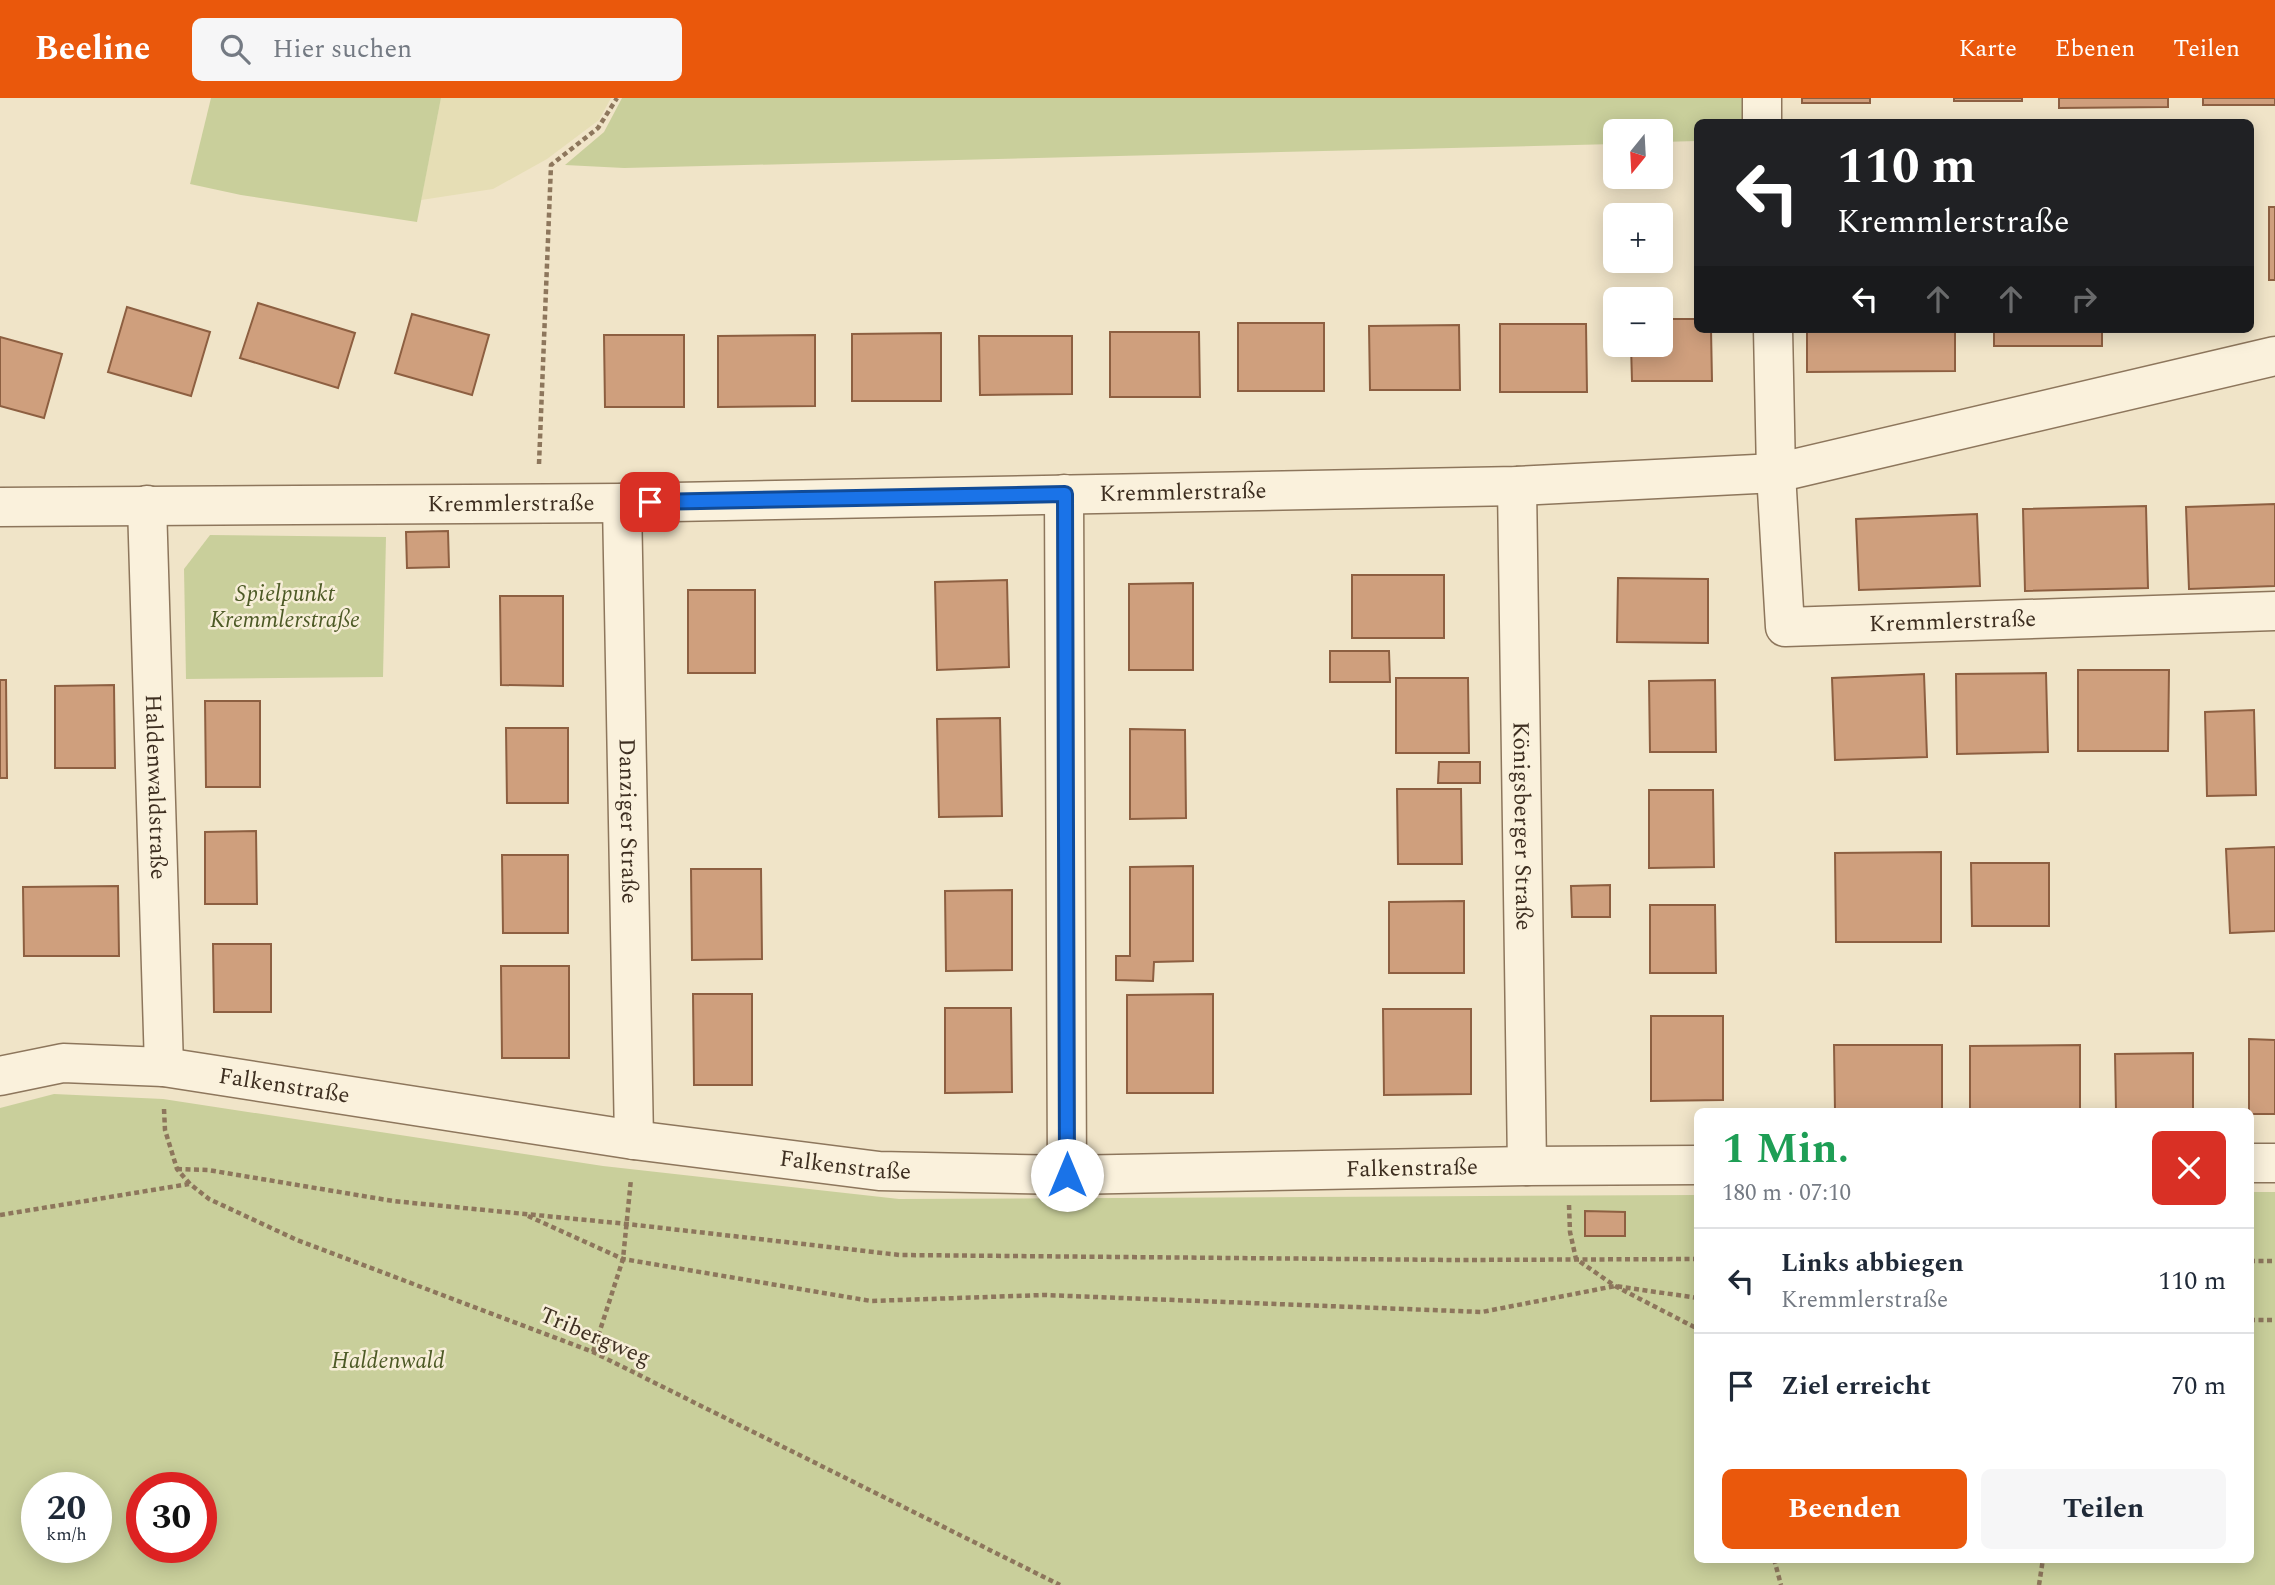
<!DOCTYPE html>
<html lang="de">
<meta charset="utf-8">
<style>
body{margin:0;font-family:Spectral,serif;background:#f6f6f7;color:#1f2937;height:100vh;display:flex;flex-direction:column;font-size:26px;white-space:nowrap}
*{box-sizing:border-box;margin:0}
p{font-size:23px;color:#747a83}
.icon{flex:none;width:38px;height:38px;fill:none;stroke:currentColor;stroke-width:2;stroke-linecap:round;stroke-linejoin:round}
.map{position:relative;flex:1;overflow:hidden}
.sheet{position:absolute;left:1694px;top:1010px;width:560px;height:455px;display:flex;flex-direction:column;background:#fff;border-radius:10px;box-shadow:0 4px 18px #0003}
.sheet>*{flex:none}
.guide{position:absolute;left:1694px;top:21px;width:560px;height:214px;border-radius:10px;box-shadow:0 4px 18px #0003;background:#202124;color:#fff;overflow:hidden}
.needle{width:46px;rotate:198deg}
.fabs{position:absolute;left:1603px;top:21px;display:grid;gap:14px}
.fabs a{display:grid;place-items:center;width:70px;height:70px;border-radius:10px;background:#fff;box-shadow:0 4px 18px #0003;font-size:35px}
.speed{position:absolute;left:21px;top:1374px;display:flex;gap:14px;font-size:35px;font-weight:700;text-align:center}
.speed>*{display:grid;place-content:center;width:91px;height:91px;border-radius:50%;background:#fff;box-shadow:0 4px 18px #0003;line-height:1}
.speed small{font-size:18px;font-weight:400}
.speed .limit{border:10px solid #d22;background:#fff;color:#111}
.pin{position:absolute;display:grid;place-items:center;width:60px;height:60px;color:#fff;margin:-30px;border-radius:14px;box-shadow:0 4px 10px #0006}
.me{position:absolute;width:77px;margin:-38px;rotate:0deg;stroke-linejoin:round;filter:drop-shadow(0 0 5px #0008)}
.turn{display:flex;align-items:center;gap:24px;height:147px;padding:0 28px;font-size:32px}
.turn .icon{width:91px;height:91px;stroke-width:2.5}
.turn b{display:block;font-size:49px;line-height:60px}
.lanes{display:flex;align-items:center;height:66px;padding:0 28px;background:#0003;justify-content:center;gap:35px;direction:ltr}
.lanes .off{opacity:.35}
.round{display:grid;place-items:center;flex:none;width:74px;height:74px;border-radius:10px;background:#f6f6f7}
.headline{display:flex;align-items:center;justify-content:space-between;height:119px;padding:0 28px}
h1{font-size:42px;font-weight:700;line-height:52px;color:#1e9e55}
.primary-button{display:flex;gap:14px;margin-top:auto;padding:14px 28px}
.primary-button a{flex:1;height:80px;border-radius:10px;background:#ea580c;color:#fff;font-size:28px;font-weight:700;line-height:80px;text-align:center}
.primary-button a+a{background:#f6f6f7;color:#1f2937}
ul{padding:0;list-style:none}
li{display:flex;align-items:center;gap:21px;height:105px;padding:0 28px;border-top:2px solid #e0e1e3}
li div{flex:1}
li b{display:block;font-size:26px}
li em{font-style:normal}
header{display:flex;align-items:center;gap:42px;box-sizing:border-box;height:98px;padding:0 35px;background:#ea580c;color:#fff}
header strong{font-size:33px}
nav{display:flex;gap:38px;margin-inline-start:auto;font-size:24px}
.search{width:490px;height:63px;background:#f6f6f7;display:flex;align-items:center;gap:18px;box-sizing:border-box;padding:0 24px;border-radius:10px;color:#747a83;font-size:26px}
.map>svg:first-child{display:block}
.farmland{fill:#e6deb5}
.green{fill:#c9cf9b;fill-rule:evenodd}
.building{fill:#cf9f7d;stroke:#8d5f41;stroke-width:2}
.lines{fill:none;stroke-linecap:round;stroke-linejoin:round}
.minor-casing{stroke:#8d765c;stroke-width:41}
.path{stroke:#8d765c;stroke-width:4.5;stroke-dasharray:5 3.5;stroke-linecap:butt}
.minor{stroke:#faf1dc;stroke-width:38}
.route-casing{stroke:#114b97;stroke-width:18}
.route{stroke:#1a73e8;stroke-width:12}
.labels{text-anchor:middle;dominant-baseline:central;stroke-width:5;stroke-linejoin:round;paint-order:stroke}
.street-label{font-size:23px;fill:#3d2e20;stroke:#f7eed8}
.park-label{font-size:23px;font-style:italic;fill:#4d5a26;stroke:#f7eed8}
</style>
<header>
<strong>Beeline</strong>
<div class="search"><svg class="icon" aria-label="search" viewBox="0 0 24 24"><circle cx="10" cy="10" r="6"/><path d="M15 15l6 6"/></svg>Hier suchen</div>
<nav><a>Karte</a><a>Ebenen</a><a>Teilen</a></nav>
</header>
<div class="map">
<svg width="2275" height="1487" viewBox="0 0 2275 1487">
<rect width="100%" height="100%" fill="#f0e4c8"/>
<polygon class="farmland" points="441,0 611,0 599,22 547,61 493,91 421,102"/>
<g class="green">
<polygon points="211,0 441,0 417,124 241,97 190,86"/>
<polygon points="622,0 1743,0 1744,24 1698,24 1697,43 1661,44 1661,33 1615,33 1615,46 624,70 565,67 604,34"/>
<polygon points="210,437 386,439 383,579 186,581 184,471"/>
<path d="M54,996L163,1001L603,1068L899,1101L1697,1097L1698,1461H2250L2251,1094H2275V1487H0V1010ZM37,1390H96V1449H37ZM142,1390H201V1449H142Z"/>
</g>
<g class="building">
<rect x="1802" y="0" width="68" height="5"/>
<rect x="1954" y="0" width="68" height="3"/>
<polygon points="2059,0 2168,0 2168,9 2059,10"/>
<rect x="2203" y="0" width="72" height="7"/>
<rect x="2269" y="109" width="6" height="73"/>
<polygon points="258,205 355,235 338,290 240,260"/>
<polygon points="127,209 210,234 191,298 108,274"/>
<polygon points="412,216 489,237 472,297 395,275"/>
<polygon points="1661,221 1698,221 1698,231 1711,231 1712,283 1632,283 1631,247 1661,247"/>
<rect x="1238" y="225" width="86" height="68"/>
<polygon points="1500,226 1586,226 1587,294 1500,294"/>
<polygon points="1459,227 1460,292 1370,292 1369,228"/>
<polygon points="1807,231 1955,231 1955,273 1807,274"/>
<rect x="1994" y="231" width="108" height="17"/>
<polygon points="1110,234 1199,234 1200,299 1110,299"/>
<polygon points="941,235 941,303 852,303 852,236"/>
<polygon points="604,237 684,237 684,309 605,309"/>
<polygon points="815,237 815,308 718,309 718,238"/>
<polygon points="979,238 1072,238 1072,296 980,297"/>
<polygon points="0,239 62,256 44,320 0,308"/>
<polygon points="2275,406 2275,488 2189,491 2186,409"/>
<polygon points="2146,408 2148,490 2025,493 2023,411"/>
<polygon points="1977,416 1980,488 1859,492 1856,421"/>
<polygon points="448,433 449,469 407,470 406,434"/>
<rect x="1352" y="477" width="92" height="63"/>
<polygon points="1618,480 1708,481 1708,545 1617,544"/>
<polygon points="1007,482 1009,569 937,572 935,484"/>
<polygon points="1193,485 1193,572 1129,572 1129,486"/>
<rect x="688" y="492" width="67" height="83"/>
<polygon points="500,498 563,498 563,588 501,587"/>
<polygon points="1330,553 1389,553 1390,584 1330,584"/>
<polygon points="2078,572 2169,572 2168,653 2078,653"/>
<polygon points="2046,575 2048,654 1957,656 1956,576"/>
<polygon points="1924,576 1927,659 1835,662 1832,580"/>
<polygon points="1396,580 1468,580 1469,655 1396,655"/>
<polygon points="0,582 6,582 7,680 0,680"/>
<polygon points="1715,582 1716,654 1650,654 1649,583"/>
<polygon points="114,587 115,670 55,670 55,588"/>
<polygon points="205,603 260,603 260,689 206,689"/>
<polygon points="2254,612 2256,697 2207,698 2205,614"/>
<polygon points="1000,620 1002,718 939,719 937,621"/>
<polygon points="506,630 568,630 568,705 507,705"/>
<polygon points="1130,631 1185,632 1186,720 1130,721"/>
<polygon points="1439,664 1480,664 1480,685 1438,685"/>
<polygon points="1397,691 1461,691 1462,766 1398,766"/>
<polygon points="1649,692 1713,692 1714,769 1649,770"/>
<polygon points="256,733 257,806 205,806 205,734"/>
<polygon points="2275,749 2275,833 2230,835 2226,751"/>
<polygon points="1941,754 1941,844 1836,844 1835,755"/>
<polygon points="502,757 568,757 568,835 503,835"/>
<polygon points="1971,765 2049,765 2049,828 1972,828"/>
<polygon points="1193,768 1193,863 1154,864 1153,883 1116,882 1116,858 1130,858 1130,769"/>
<polygon points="691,771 761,771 762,861 692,862"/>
<polygon points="1610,787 1610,819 1572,819 1571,788"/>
<polygon points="118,788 119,858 24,858 23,789"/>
<polygon points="1012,792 1012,872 946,873 945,793"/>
<polygon points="1464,803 1464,875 1389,875 1389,804"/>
<polygon points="1650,807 1715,807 1716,875 1650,875"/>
<polygon points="213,846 271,846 271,914 214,914"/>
<polygon points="501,868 569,868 569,960 502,960"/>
<polygon points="693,896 752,896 752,987 694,987"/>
<polygon points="1213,896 1213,995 1127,995 1127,897"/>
<polygon points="945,910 1011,910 1012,994 945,995"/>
<polygon points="1383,911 1471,911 1471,996 1384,997"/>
<polygon points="1651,918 1723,918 1723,1002 1651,1003"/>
<polygon points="2249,941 2275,942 2275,1016 2250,1016 2249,1013"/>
<polygon points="1834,947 1942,947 1942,1013 1835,1013"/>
<polygon points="2080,947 2080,1013 1970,1013 1970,948"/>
<polygon points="2193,955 2193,1013 2116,1013 2115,956"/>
<polygon points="1585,1113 1625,1114 1625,1138 1585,1138"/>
</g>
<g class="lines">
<defs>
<g id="minor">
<polyline points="1762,0 1762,24"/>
<path id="s1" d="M1773,231L1776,375L1785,529L2275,513"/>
<path id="s2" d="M1517,388L1527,1068"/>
<polyline points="1064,396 1067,1077"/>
<path id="s3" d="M622,405L634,1042"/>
<path id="s4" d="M147,407L164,969"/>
<path id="s5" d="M0,409L622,405L1517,388L1776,375L2275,258"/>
<path id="s6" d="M0,978L63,965L164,969L634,1042L879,1073L1067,1077L1527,1068L1698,1067"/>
<polyline points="2250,1065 2275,1065"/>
</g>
</defs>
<use href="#minor" class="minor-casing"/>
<g class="path">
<polyline points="539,366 551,67 598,30 617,0"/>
<polyline points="164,1011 165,1032 177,1071 190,1086 209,1101 297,1142 593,1254 1060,1487"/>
<polyline points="177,1071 208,1072 393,1103 627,1126 900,1157 1456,1162 1698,1161"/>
<polyline points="1569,1107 1570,1134 1576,1161 1615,1188 1698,1231"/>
<polyline points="0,1117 189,1086"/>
<polyline points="528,1118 623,1161 871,1203 1044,1197 1482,1214 1615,1188 1698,1200"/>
<polyline points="2250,1163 2275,1163"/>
<polyline points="2250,1222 2275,1222"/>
<polyline points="593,1254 623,1161 631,1081"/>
<polyline points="1774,1461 1781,1487"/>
<polyline points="2039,1487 2043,1461"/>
</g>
<use href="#minor" class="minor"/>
</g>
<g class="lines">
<defs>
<polyline id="route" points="650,404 1065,396 1067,1077"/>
</defs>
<use href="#route" class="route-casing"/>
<use href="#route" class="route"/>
</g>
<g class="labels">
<g class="street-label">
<text stroke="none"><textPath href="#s5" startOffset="1183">Kremmlerstraße</textPath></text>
<text stroke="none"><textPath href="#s5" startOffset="511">Kremmlerstraße</textPath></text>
<text stroke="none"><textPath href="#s1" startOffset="466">Kremmlerstraße</textPath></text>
<text stroke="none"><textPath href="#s4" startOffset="282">Haldenwaldstraße</textPath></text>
<text stroke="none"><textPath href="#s3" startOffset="318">Danziger Straße</textPath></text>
<text stroke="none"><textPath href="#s2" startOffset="340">Königsberger Straße</textPath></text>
<text stroke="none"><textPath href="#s6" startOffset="287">Falkenstraße</textPath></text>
<text stroke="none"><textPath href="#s6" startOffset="854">Falkenstraße</textPath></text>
<text stroke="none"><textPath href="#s6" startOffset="1421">Falkenstraße</textPath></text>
<text transform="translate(595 1239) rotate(23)">Tribergweg</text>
</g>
<g class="park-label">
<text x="285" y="496">Spielpunkt<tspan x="285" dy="26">Kremmlerstraße</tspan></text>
<text x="388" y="1263">Haldenwald</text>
</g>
</g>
</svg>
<div class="fabs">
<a><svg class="needle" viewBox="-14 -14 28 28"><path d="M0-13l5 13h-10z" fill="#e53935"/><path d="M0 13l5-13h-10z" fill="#747a83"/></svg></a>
<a>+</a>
<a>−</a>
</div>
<div class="speed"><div>20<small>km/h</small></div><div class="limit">30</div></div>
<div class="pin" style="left:650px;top:404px;background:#d93025"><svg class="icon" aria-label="arrive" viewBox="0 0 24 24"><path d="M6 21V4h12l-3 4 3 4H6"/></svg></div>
<svg class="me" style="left:1067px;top:1077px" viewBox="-20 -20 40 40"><circle r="19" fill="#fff"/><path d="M0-13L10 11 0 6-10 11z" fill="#1a73e8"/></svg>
<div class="guide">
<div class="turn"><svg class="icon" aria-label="left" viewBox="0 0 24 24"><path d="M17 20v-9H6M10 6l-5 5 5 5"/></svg><div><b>110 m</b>Kremmlerstraße</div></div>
<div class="lanes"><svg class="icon" aria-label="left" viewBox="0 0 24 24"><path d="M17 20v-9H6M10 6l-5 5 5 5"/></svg><svg class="icon off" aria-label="ahead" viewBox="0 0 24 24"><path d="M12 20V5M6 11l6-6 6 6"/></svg><svg class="icon off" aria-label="ahead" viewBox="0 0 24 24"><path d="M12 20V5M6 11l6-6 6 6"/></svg><svg class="icon off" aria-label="right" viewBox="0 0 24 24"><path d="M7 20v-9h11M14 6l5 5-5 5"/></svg></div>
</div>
<section class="sheet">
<div class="headline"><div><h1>1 Min.</h1><p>180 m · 07:10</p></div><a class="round" style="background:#d93025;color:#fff"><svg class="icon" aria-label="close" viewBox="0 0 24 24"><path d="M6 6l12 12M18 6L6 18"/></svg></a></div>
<ul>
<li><svg class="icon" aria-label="left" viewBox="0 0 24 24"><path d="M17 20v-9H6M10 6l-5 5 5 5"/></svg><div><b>Links abbiegen</b><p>Kremmlerstraße</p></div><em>110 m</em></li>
<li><svg class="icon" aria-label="arrive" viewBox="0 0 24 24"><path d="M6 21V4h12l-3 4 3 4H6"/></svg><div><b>Ziel erreicht</b></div><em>70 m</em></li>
</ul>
<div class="primary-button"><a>Beenden</a><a>Teilen</a></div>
</section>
</div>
